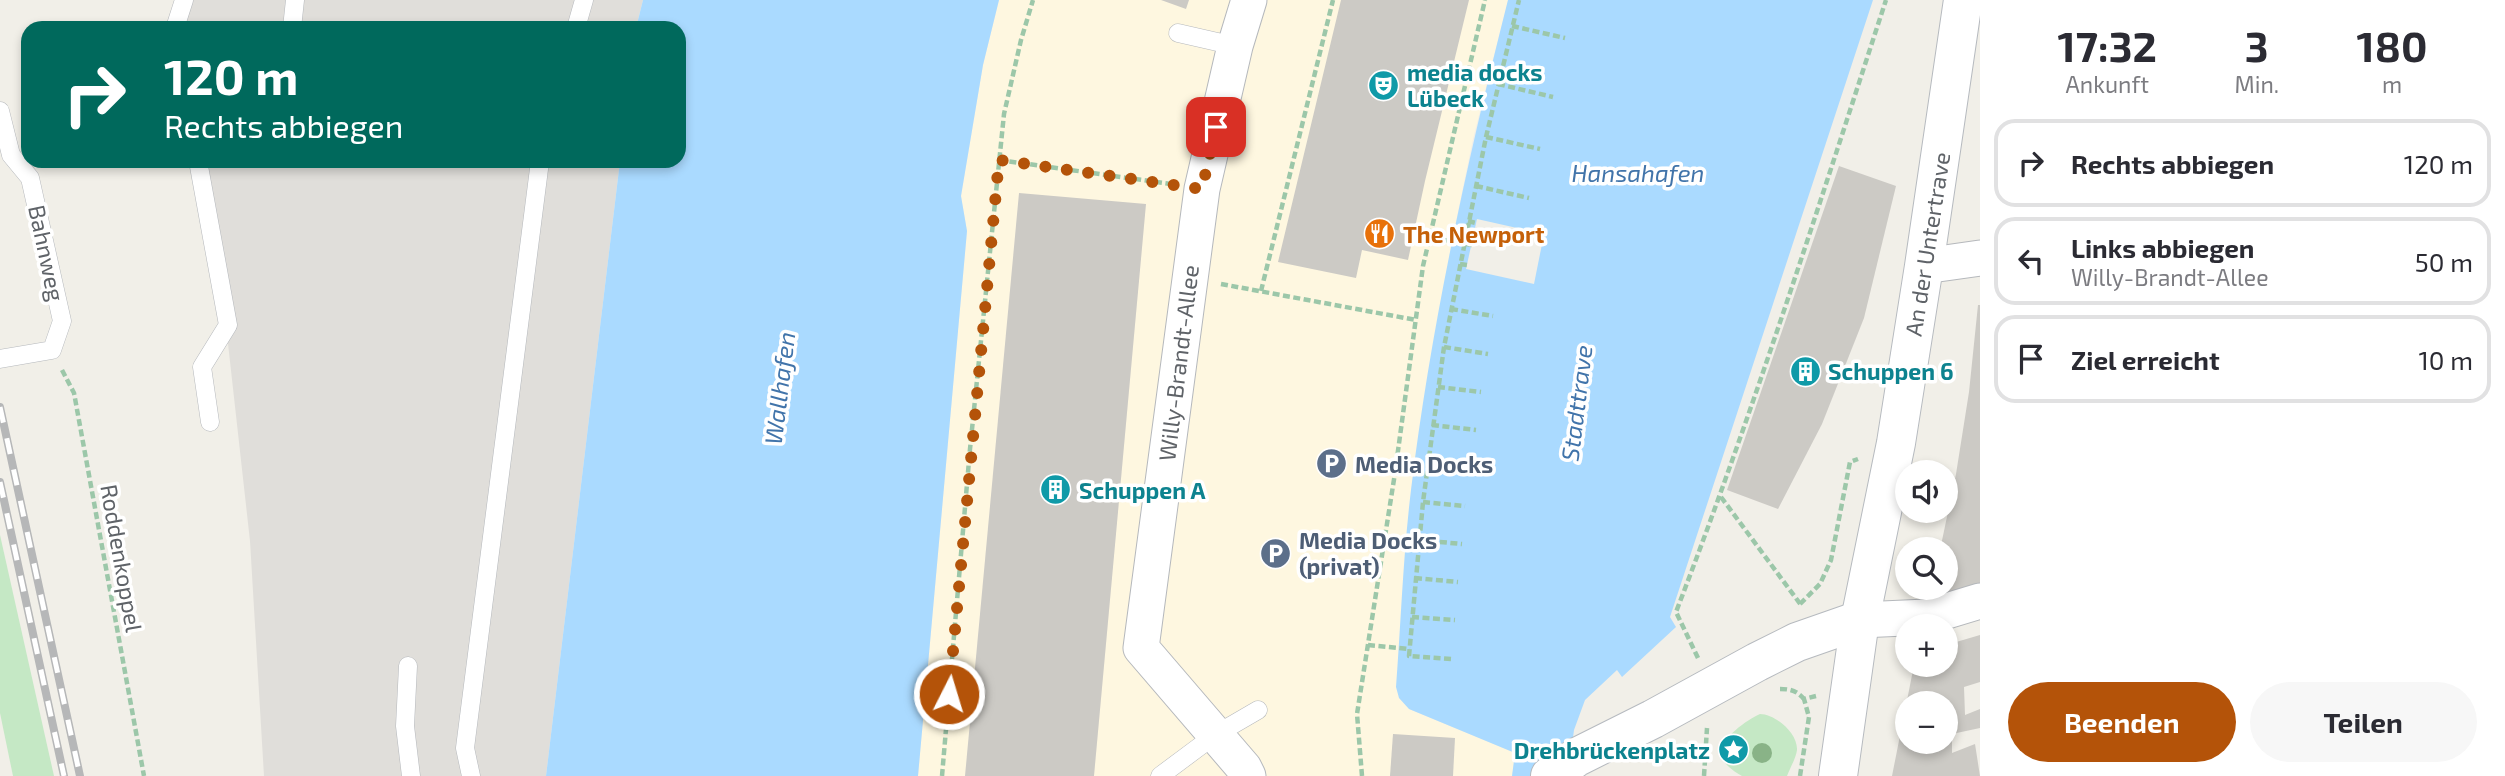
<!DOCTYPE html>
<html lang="de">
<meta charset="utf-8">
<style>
body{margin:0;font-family:"Exo 2",sans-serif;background:#f7f7f7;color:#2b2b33;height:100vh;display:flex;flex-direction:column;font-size:26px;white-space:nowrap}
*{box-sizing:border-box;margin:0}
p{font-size:23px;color:#7c7c81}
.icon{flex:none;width:38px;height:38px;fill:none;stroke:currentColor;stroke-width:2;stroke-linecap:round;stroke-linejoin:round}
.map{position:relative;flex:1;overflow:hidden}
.side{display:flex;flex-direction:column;background:#fff;width:525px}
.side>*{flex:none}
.hud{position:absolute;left:21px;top:21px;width:665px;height:147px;border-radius:21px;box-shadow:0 4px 10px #0003;background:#00695c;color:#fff;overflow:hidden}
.buttons{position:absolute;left:1895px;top:460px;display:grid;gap:14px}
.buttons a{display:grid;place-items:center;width:63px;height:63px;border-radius:50%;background:#fff;box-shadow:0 4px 10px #0003;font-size:35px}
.pin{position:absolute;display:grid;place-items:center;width:60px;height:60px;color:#fff;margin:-30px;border-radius:14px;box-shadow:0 4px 10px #0006}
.me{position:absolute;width:77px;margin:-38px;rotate:5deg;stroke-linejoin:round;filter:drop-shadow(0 0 5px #0008)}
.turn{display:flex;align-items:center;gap:24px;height:147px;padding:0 28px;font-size:32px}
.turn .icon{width:91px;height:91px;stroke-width:2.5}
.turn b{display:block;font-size:49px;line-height:60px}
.eta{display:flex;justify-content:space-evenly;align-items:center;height:119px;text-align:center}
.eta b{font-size:42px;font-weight:700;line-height:49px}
.action{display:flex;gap:14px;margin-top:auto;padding:14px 28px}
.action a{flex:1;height:80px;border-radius:42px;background:#b45309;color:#fff;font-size:28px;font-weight:700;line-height:80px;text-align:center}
.action a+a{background:#f7f7f7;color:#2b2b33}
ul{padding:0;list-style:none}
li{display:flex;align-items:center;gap:21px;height:88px;margin:0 14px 10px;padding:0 14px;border:4px solid #e1e1e2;border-radius:21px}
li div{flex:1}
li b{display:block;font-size:26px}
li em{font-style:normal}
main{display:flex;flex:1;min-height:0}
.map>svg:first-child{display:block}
.commercial{fill:#fef7e0}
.industrial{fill:#e0deda}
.green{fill:#c5e8c5}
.water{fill:#aadaff}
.pier{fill:#f1efe8}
.building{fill:#cccac5;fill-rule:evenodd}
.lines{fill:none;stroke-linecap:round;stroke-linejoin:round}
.lane-casing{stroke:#b5b8bc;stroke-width:19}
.street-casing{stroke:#b5b8bc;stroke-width:37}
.secondary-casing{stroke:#b6babf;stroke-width:40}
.path{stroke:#9cc7a9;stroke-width:4.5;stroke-dasharray:7 3.5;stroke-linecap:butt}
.lane{stroke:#fff;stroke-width:18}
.street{stroke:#fff;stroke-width:35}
.secondary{stroke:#fff;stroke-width:38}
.rail-casing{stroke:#b6b7b8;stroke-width:8}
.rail{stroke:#fff;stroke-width:5;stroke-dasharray:16;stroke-linecap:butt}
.path-bridge{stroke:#9cc7a9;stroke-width:4.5;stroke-dasharray:7 3.5;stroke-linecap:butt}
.tree{fill:#89b387}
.route{stroke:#b45309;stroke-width:12;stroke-dasharray:0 21.6}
.labels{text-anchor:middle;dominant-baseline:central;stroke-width:7;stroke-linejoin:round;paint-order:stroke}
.culture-label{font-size:23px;font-weight:bold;fill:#0d838f;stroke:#fff;text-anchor:start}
.food-label{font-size:23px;font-weight:bold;fill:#c56008;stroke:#fff;text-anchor:start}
.street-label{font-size:23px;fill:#5f6368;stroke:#fff}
.service-label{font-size:23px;font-weight:bold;fill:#4e5e75;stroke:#fff;text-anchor:start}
.water-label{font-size:24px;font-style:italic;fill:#4174aa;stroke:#fff}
</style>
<main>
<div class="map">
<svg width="1980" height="776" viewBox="0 0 1980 776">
<rect width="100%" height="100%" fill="#f1efe8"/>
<polygon class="commercial" points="999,0 1508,0 1473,139 1452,241 1411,491 1409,709 1516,753 1512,776 918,776 967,231 961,196 983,65"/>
<g class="industrial">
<polygon points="179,0 643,0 636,28 184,28"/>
<polygon points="205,161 620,161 546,776 264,776 250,541 214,218"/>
</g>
<g class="green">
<polygon points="0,535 54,776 13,776 0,713"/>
<path d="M1760,714C1775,714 1798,733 1797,750C1796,758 1790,768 1787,776C1774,776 1754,776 1742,776C1738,774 1731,769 1728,766C1707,747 1743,722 1760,714Z"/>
</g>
<g class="water">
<polygon points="643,0 999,0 983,65 961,196 967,231 918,776 546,776 620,161 679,161 679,28 636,28"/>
<path d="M1508,0H1873L1670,617L1676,627L1622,677L1617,670L1585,700L1574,730L1568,776H1512L1515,753L1409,709L1399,698L1396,687C1401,622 1403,556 1411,490C1431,325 1467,162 1508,0Z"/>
</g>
<polygon class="pier" points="1477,219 1544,234 1534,284 1466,269"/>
<g class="building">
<polygon points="1161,0 1189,0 1186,9"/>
<polygon points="1341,0 1469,0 1425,181 1408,260 1362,250 1356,278 1278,262"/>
<polygon points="1839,166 1896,186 1864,318 1822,424 1778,509 1727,490"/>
<polygon points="1019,193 1146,204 1094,776 965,776"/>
<polygon points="1978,305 1980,305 1980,585 1951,596 1935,594 1935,588 1946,588 1946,550 1940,550 1956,474 1969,392"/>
<path d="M1980,635V682L1964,687L1965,715L1980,709V728L1952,734V753L1975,744L1980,776H1892L1914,665H1946V645ZM1908,704H1946V742H1908Z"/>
<polygon points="1393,734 1455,738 1453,776 1390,776"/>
</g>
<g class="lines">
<defs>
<g id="lane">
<polyline points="175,28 184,0"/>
<polyline points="292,28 295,0"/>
<polyline points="576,28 584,0"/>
<polyline points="1178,33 1235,46"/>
<polyline points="0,111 11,155 30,178 62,321 52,350 0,359"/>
<polyline points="198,161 228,325 202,367 210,422"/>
<polyline points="408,666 405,726 411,776"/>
<polyline points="471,776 465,748 540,161"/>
<polyline points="1160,776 1215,735 1258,710"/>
</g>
<g id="street">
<polyline points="1924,266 1980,258"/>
<polyline points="1860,620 1927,617 1980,601"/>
<polyline points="1248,776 1244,768 1141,648 1202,189 1235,46 1249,0"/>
</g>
<g id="secondary">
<polyline points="1550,776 1577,757 1653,719 1757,662 1797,642 1860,620"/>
<polyline points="1838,776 1860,620 1896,443 1924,266 1963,0"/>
</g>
</defs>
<use href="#lane" class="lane-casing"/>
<use href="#street" class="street-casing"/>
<use href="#secondary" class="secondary-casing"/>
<g class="path">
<polyline points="1512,26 1565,38"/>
<polyline points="1498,84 1553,97"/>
<polyline points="1486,137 1540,149"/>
<polyline points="999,160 1171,184"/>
<polyline points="1476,186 1529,198"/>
<polyline points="1468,221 1476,223"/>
<polyline points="1429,236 1445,240"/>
<polyline points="1460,264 1467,265"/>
<polyline points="1221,284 1416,320"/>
<polyline points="1261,291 1333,0"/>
<polyline points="1451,309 1493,316"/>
<polyline points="1444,347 1488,354"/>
<polyline points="62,370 74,393 144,776"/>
<polyline points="1438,387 1481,392"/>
<polyline points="1432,425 1476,430"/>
<polyline points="1427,464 1468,469"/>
<polyline points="1721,497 1801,605"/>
<polyline points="1423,502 1465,506"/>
<polyline points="1419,540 1462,544"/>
<polyline points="1415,578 1458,582"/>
<polyline points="1800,604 1820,584 1831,560 1850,462 1858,459"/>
<polyline points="1412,617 1455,620"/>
<polyline points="1368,645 1410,649"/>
<path d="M1698,658L1676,612C1754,410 1819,205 1886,0"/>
<polyline points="1451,659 1409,656 1423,502 1444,347 1486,137 1519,0"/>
<path d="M1780,689C1791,689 1797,691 1804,699"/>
<polyline points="942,776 970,449 1004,114 1021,40 1033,0"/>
<polyline points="1362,776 1357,714 1395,473 1423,266 1485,0"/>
<polyline points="1704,776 1707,728"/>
<polyline points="1800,776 1809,717 1804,699 1816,696"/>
</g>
<use href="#lane" class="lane"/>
<use href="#street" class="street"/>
<use href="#secondary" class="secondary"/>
<defs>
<g id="rail">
<polyline points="0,407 80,776"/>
<polyline points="0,482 64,776"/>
</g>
</defs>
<use href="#rail" class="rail-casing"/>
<use href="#rail" class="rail"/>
<polyline class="path-bridge" points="1445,240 1472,245"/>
</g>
<circle class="tree" cx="1762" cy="753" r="10"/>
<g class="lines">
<polyline class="route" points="949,694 999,160 1202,189 1216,127"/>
</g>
<defs>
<symbol id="theatre-disc" viewBox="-11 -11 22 22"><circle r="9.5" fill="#0f9aa8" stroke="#fff"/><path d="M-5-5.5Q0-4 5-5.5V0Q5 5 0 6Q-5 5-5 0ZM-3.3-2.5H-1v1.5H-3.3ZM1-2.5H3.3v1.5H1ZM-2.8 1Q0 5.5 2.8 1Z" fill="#fff"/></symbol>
<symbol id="restaurant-disc" viewBox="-11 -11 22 22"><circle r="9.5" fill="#e8710a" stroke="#fff"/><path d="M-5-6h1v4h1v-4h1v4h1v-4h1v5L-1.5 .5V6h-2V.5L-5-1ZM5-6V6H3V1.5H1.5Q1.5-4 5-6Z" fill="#fff"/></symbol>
<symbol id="building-disc" viewBox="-11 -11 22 22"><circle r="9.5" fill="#0f9aa8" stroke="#fff"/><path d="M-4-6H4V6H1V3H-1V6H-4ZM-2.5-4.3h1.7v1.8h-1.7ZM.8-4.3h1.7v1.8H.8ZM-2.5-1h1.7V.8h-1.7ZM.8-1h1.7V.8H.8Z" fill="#fff"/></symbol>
<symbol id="parking-disc" viewBox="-11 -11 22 22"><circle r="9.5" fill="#5c6f8a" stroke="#fff"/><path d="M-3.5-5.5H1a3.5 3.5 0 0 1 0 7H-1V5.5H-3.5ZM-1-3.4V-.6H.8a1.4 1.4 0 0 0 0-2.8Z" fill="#fff"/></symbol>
<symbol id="sight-disc" viewBox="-11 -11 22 22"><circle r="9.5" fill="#0f9aa8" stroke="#fff"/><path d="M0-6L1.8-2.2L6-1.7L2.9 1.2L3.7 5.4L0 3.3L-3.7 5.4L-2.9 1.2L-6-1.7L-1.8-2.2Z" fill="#fff"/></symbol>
</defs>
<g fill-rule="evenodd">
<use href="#theatre-disc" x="1366" y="68" width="35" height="35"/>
<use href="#restaurant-disc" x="1362" y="216" width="35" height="35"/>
<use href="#building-disc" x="1788" y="354" width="35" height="35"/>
<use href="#parking-disc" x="1314" y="446" width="35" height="35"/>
<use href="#building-disc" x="1038" y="472" width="35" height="35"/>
<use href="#parking-disc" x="1258" y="536" width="35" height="35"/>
<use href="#sight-disc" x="1716" y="732" width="35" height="35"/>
</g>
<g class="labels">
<g class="culture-label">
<text x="1407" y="72">media docks<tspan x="1407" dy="26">Lübeck</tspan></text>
<text x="1828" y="371">Schuppen 6</text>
<text x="1079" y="490">Schuppen A</text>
<text x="1710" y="750" text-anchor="end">Drehbrückenplatz</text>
</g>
<g class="food-label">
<text x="1403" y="234">The Newport</text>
</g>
<g class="street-label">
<text transform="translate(1927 244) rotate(-81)">An der Untertrave</text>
<text transform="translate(47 253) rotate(78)">Bahnweg</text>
<text transform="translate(1178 363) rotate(-83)">Willy-Brandt-Allee</text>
<text transform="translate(122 558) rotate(80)">Roddenkoppel</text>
</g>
<g class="service-label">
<text x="1355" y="464">Media Docks</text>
<text x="1299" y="540">Media Docks<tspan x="1299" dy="26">(privat)</tspan></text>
</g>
<g class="water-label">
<text x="1638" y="172">Hansahafen</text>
<text transform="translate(779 388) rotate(-83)">Wallhafen</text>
<text transform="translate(1576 403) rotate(-83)">Stadttrave</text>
</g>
</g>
</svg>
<div class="buttons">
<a><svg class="icon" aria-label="sound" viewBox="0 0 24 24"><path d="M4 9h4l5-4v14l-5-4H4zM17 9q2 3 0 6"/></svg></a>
<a><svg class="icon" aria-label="search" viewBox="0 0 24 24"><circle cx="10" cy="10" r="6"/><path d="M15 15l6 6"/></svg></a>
<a>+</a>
<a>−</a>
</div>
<div class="pin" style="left:1216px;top:127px;background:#d93025"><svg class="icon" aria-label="arrive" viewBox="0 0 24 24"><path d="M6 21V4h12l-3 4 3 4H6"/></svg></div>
<svg class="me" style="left:949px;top:694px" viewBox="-20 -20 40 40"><circle r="17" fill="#b45309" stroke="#fff" stroke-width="3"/><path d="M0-11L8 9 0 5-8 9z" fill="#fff"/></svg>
<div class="hud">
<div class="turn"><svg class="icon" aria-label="right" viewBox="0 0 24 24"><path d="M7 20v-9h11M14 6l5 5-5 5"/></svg><div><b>120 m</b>Rechts abbiegen</div></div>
</div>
</div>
<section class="side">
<div class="eta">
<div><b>17:32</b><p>Ankunft</p></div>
<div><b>3</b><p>Min.</p></div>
<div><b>180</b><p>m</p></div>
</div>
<ul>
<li><svg class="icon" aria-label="right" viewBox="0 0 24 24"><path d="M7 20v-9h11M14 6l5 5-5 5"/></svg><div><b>Rechts abbiegen</b></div><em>120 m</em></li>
<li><svg class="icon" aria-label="left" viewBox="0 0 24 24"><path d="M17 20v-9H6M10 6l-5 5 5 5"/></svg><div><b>Links abbiegen</b><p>Willy-Brandt-Allee</p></div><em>50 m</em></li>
<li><svg class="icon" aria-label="arrive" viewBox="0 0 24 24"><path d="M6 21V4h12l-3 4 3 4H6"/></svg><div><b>Ziel erreicht</b></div><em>10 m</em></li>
</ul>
<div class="action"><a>Beenden</a><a>Teilen</a></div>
</section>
</main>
